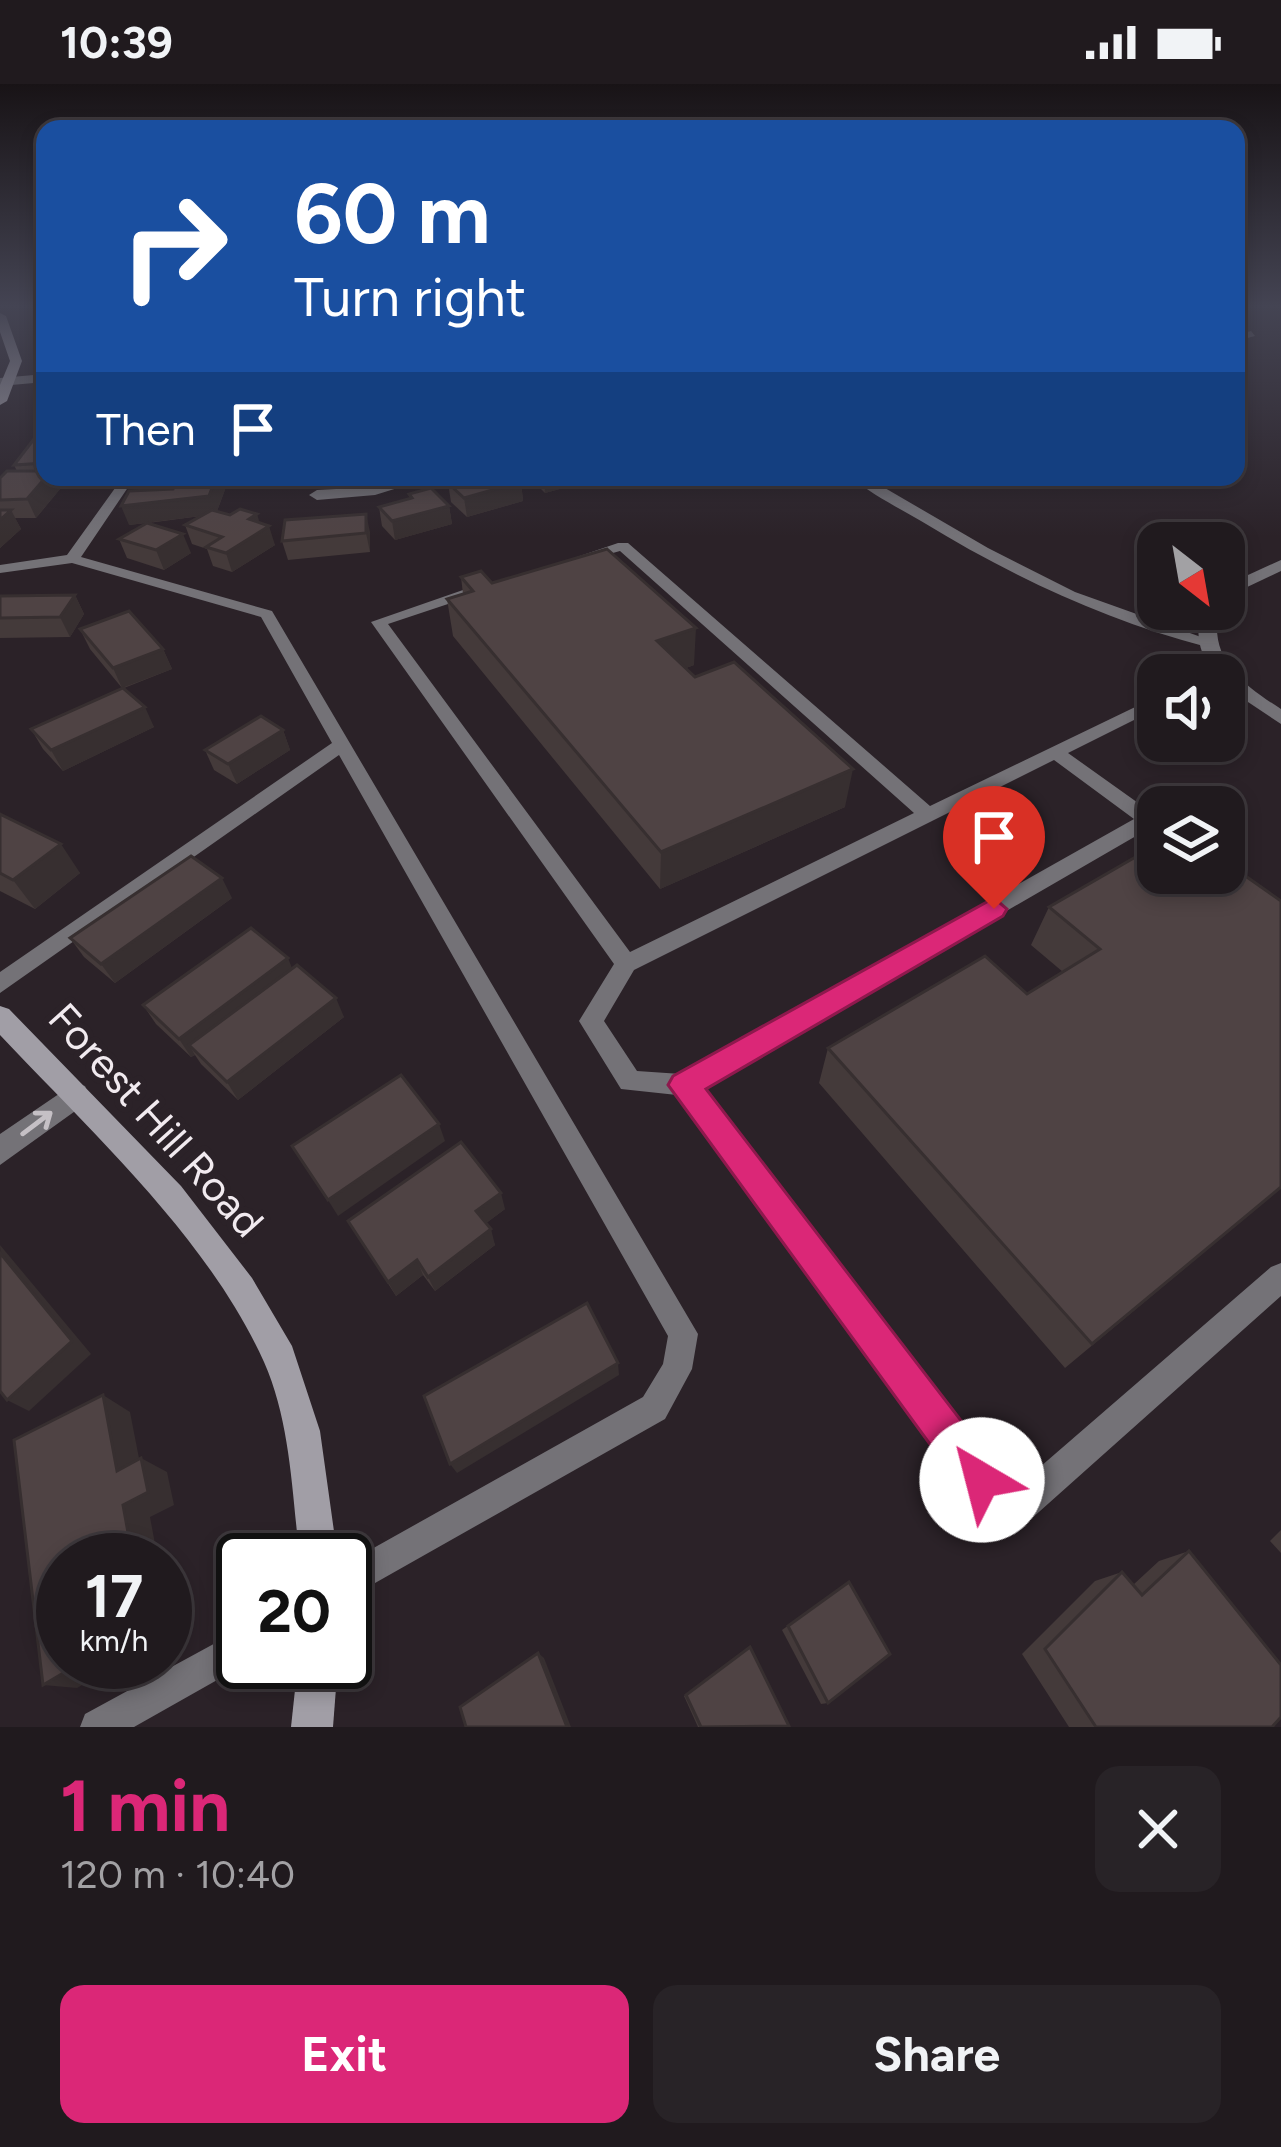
<!DOCTYPE html>
<meta charset="utf-8">
<style>
body{margin:0;font-family:Figtree,sans-serif;background:#282327;color:#f1f3f6;height:100vh;display:flex;flex-direction:column;font-size:45px;white-space:nowrap}
*{box-sizing:border-box;margin:0}
p{font-size:39px;color:#a2a1a4}
.icon{flex:none;width:66px;height:66px;fill:none;stroke:currentColor;stroke-width:2;stroke-linecap:round;stroke-linejoin:round}
.map{position:relative;height:1643px;overflow:hidden}
.panel{display:flex;flex-direction:column;background:#201a1e;flex:1}
.panel>*{flex:none}
.banner{position:absolute;left:36px;top:36px;width:1209px;height:366px;border-radius:24px;box-shadow:0 6px 18px #0003,0 0 0 3px #3d383c;background:#1a4fa0;color:#fff;overflow:hidden}
.needle{width:78px;rotate:149deg}
.controls{position:absolute;left:1137px;top:438px;display:grid;gap:24px}
.controls a{display:grid;place-items:center;width:108px;height:108px;border-radius:24px;background:#201a1e;box-shadow:0 6px 18px #0003,0 0 0 3px #3d383c;font-size:60px}
.speed{position:absolute;left:36px;top:1449px;display:flex;gap:24px;font-size:60px;font-weight:700;text-align:center}
.speed>*{display:grid;place-content:center;width:156px;height:156px;border-radius:50%;background:#201a1e;box-shadow:0 6px 18px #0003,0 0 0 3px #3d383c;line-height:1}
.speed small{font-size:30px;font-weight:400}
.speed .limit{border:6px solid #111;border-radius:18px;background:#fff;color:#111}
.pin{position:absolute;display:grid;place-items:center;width:102px;height:102px;color:#fff;margin:-123px -51px;border-radius:50% 50% 50% 0;rotate:-45deg;box-shadow:0 0 12px #0007}
.pin .icon{rotate:45deg}
.me{position:absolute;width:132px;margin:-66px;rotate:323deg;stroke-linejoin:round;filter:drop-shadow(0 0 9px #0008)}
.turn{display:flex;align-items:center;gap:42px;height:252px;padding:0 60px;font-size:54px}
.turn .icon{width:156px;height:156px;stroke-width:2.5}
.turn b{display:block;font-size:84px;line-height:102px}
.then{display:flex;align-items:center;height:114px;padding:0 60px;background:#0003;gap:24px;font-size:45px}
.round{display:grid;place-items:center;flex:none;width:126px;height:126px;border-radius:24px;background:#282327}
.summary{display:flex;align-items:center;justify-content:space-between;height:204px;padding:0 60px}
h1{font-size:72px;font-weight:700;line-height:90px;color:#db2777}
.action{display:flex;gap:24px;margin-top:auto;padding:24px 60px}
.action a{flex:1;height:138px;border-radius:24px;background:#db2777;color:#fff;font-size:48px;font-weight:700;line-height:138px;text-align:center}
.action a+a{background:#282327;color:#f1f3f6}
.status{display:flex;justify-content:space-between;align-items:center;height:84px;padding:0 60px;background:#201a1e;direction:ltr}
.status svg{height:33px;fill:currentColor}
.map>svg:first-child{display:block}
.lines{fill:none;stroke-linecap:round;stroke-linejoin:round}
.lane{fill:#747277;fill-rule:evenodd}
.street{fill:#747277;fill-rule:evenodd}
.secondary{fill:#a19ea6;fill-rule:evenodd}
.wall{fill:#443a3a}
.shaded-wall{fill:#372f30}
.building{fill:#4f4344;stroke:#372f30;stroke-width:3}
.oneway{stroke:#c5c0c5}
.route{fill:#db2777;stroke:#8e194d;stroke-width:3}
.labels{text-anchor:middle;dominant-baseline:central;stroke-width:12;stroke-linejoin:round;paint-order:stroke}
.near-street-label{font-size:42px;fill:#f1eaef;stroke:#2b2228}
</style>
<div class="status"><b>10:39</b><svg viewBox="0 0 49 12"><path d="M0 12V9h3v3zM5 12V6h3v6zM10 12V3h3v9zM15 12V0h3v12zM26 1h20v11H26zM47 4h2v5h-2z"/></svg></div>
<div class="map">
<svg width="1281" height="1643" viewBox="0 0 1281 1643">
<rect width="100%" height="100%" fill="#2b2228"/>
<g class="lines">
<g class="lane">
<polygon points="1251,247 1255,252 1236,257 1236,251"/>
<polygon points="123,393 135,393 81,473 272,527 698,1250 692,1285 665,1335 345,1516 345,1480 643,1313 663,1280 668,1252 339,671 0,909 0,888 332,659 261,533 72,479 0,489 0,481 67,471"/>
<path d="M851,393H866L988,464L1075,508L1215,558L1207,563C1104,536 1011,492 921,437C897,423 871,410 851,393Z"/>
<path d="M618,459H628L930,722L1158,612V624L1068,669L1155,731L1158,736L1155,741L701,1004L1011,1408L1271,1183L1281,1179V1212L1021,1444L1009,1448L997,1444L677,1011L621,1005L579,937L614,880L371,538L486,498H496V504L388,540L630,868L914,729L620,467L584,477L577,473ZM1054,676L1134,735L681,990L637,987L604,937L634,886Z"/>
<polygon points="243,1544 243,1578 249,1578 134,1643 80,1643 85,1630"/>
</g>
<g class="street">
<polygon points="45,290 45,298 0,302 0,294"/>
<polygon points="409,393 433,393 375,411 317,416 309,411 317,406 374,403"/>
<polygon points="1281,476 1281,487 1224,514 1224,502"/>
<path d="M1201,525H1219C1208,575 1242,600 1281,625V640L1230,606L1224,601V591H1215C1199,569 1195,552 1201,525Z"/>
<polygon points="75,999 85,1002 89,1011 85,1020 0,1081 0,1050"/>
</g>
<g class="secondary">
<polygon points="0,229 6,232 22,277 7,317 0,321 0,301 10,277 0,248"/>
<path d="M0,922L9,925L181,1102L252,1194L292,1262L320,1347L338,1476H300C292,1411 291,1339 264,1278C208,1154 92,1049 0,951Z"/>
<polygon points="298,1578 338,1578 333,1643 291,1643"/>
</g>
</g>
<g class="wall">
<polygon points="45,354 45,393 66,393 63,397 57,398 60,405 36,434 15,434 21,445 0,464 0,394 17,387 14,381"/>
<polygon points="165,393 226,403 217,427 260,439 275,461 232,488 213,482 207,465 192,460 185,441 201,432 148,439 191,469 164,486 127,474 119,455 146,439 129,441 168,405"/>
<polygon points="529,393 585,393 585,398 545,409"/>
<polygon points="521,398 523,417 467,433 451,418 448,399"/>
<polygon points="409,410 449,422 452,440 395,456 382,442 379,423 410,415"/>
<polygon points="370,448 370,468 288,476 282,457"/>
<polygon points="461,493 492,499 694,581 686,584 845,723 660,805 453,552 447,515 463,510"/>
<polygon points="75,511 84,530 70,553 0,554 0,512"/>
<polygon points="80,545 163,565 172,585 124,604 154,643 63,687 43,665 31,645 122,604 90,565"/>
<polygon points="283,646 290,666 237,700 214,686 205,666"/>
<polygon points="0,730 80,789 35,825 0,807"/>
<polygon points="232,814 115,899 84,873 70,854"/>
<polygon points="1281,817 1281,1104 1065,1284 819,999 828,964 1027,910 1063,888 1031,861 1049,823"/>
<polygon points="292,885 344,933 238,1016 201,980 195,971 191,973 156,940 143,921"/>
<polygon points="505,1125 486,1139 495,1161 435,1207 423,1191 396,1212 348,1137"/>
<polygon points="1281,1446 1281,1469 1270,1457"/>
<polygon points="1189,1467 1272,1643 1069,1643 1022,1570 1095,1497 1122,1488 1133,1501 1159,1477"/>
<polygon points="849,1498 828,1619 821,1620 782,1546"/>
<polygon points="750,1563 789,1642 698,1643 684,1612"/>
</g>
<g class="shaded-wall">
<polygon points="46,393 55,393 60,405 36,434 27,415"/>
<polygon points="216,393 223,393 226,403 216,430 129,441 121,422"/>
<polygon points="544,393 585,393 585,398 545,409"/>
<polygon points="521,398 523,417 467,433 464,414"/>
<polygon points="449,422 452,440 395,456 392,437"/>
<polygon points="11,426 21,445 0,464 0,436"/>
<polygon points="257,430 262,446 269,442 275,461 232,488 226,469 249,435"/>
<polygon points="366,430 370,448 370,468 366,449"/>
<polygon points="183,450 191,469 164,486 156,466"/>
<polygon points="75,511 84,530 70,553 60,533"/>
<polygon points="696,544 694,581 657,595 657,557"/>
<polygon points="163,565 172,585 122,604 113,584"/>
<polygon points="145,623 154,643 63,687 51,666"/>
<polygon points="283,646 290,666 237,700 228,680"/>
<polygon points="853,685 845,723 660,805 661,768"/>
<polygon points="61,760 80,789 35,825 13,796"/>
<polygon points="222,794 232,814 115,899 101,880"/>
<polygon points="288,874 296,894 189,961 195,971 191,973 179,955"/>
<polygon points="336,914 344,933 238,1016 227,998"/>
<polygon points="439,1040 445,1057 338,1132 328,1116"/>
<polygon points="501,1109 505,1125 481,1143 476,1127"/>
<polygon points="491,1145 495,1161 435,1207 428,1193"/>
<polygon points="0,1161 91,1270 29,1327 7,1316"/>
<polygon points="417,1176 423,1191 396,1212 388,1198"/>
<polygon points="618,1279 619,1291 457,1389 450,1380"/>
<polygon points="103,1311 130,1328 144,1400 117,1387"/>
<polygon points="141,1374 167,1388 174,1421 150,1433 158,1476 133,1476 123,1421"/>
<polygon points="165,1511 172,1548 165,1552"/>
<polygon points="538,1569 544,1574 571,1643 567,1643"/>
<polygon points="82,1578 122,1578 77,1604 43,1601"/>
</g>
<g class="building">
<polygon points="45,354 45,379 14,381 34,355"/>
<polygon points="7,387 45,387 46,393 27,415 0,416 0,394"/>
<polygon points="165,393 216,393 209,412 121,422 129,407 173,405 178,394 164,395"/>
<polygon points="470,393 515,393 521,398 464,414 448,399"/>
<polygon points="431,404 449,422 392,437 379,423 412,414 409,410"/>
<polygon points="240,425 257,430 249,435 269,442 226,469 206,463 222,453 185,441 212,426 230,431"/>
<polygon points="0,426 11,426 0,436"/>
<polygon points="366,430 366,449 282,457 285,436"/>
<polygon points="147,439 183,450 156,466 119,455"/>
<polygon points="607,465 696,544 657,557 695,593 734,578 853,685 661,768 447,515 473,507 461,493 481,487 492,499"/>
<polygon points="75,511 60,533 0,534 0,512"/>
<polygon points="129,527 163,565 113,584 80,545"/>
<polygon points="123,604 145,623 51,666 31,645"/>
<polygon points="261,632 283,646 228,680 205,666"/>
<polygon points="0,730 61,760 13,796 0,789"/>
<polygon points="1158,760 1158,789 1224,789 1224,777 1281,817 1281,1103 1092,1260 828,964 985,872 1027,910 1100,865 1049,823"/>
<polygon points="191,772 222,794 101,880 70,854"/>
<polygon points="251,844 288,874 179,955 143,921"/>
<polygon points="297,881 336,914 227,998 189,961"/>
<polygon points="401,991 439,1040 328,1116 292,1062"/>
<polygon points="461,1058 501,1109 476,1127 491,1145 428,1193 417,1176 388,1198 348,1137"/>
<polygon points="0,1169 72,1257 7,1316 0,1307"/>
<polygon points="587,1219 618,1279 450,1380 424,1312"/>
<polygon points="103,1311 117,1387 141,1374 148,1408 123,1421 133,1476 63,1476 63,1578 82,1578 43,1601 14,1356"/>
<polygon points="1189,1467 1281,1581 1281,1633 1272,1643 1096,1643 1045,1565 1122,1488 1142,1511"/>
<polygon points="849,1498 890,1570 828,1619 788,1542"/>
<polygon points="750,1563 789,1642 701,1643 686,1611"/>
<polygon points="538,1569 567,1643 466,1643 460,1623"/>
</g>
<defs><path id="oneway-shaft" d="M-6 0H5M1.5-3L5.5 0L1.5 3" fill="none" stroke-width="1.6" stroke-linecap="round" stroke-linejoin="round" transform="scale(3)"/></defs>
<use class="oneway" href="#oneway-shaft" transform="translate(37 1039) rotate(-37)"/>
<linearGradient id="sky" x2="0" y2="1"><stop stop-color="#181316"/><stop offset="0.49" stop-color="#444453"/><stop offset="1" stop-color="#444453" stop-opacity="0"/></linearGradient>
<rect width="1281" height="453" fill="url(#sky)"/>
<polygon class="route" points="994,814 1007,825 1003,832 706,1005 996,1382 1002,1396 996,1411 982,1417 967,1411 668,1001 673,992"/>
<g class="labels">
<g class="near-street-label">
<text transform="translate(156 1036) rotate(48)">Forest Hill Road</text>
</g>
</g>
</svg>
<div class="controls">
<a><svg class="needle" viewBox="-14 -14 28 28"><path d="M0-13l5 13h-10z" fill="#e53935"/><path d="M0 13l5-13h-10z" fill="#a2a1a4"/></svg></a>
<a><svg class="icon" aria-label="sound" viewBox="0 0 24 24"><path d="M4 9h4l5-4v14l-5-4H4zM17 9q2 3 0 6"/></svg></a>
<a><svg class="icon" aria-label="layers" viewBox="0 0 24 24"><path d="M12 4l9 5-9 5-9-5zM3 14l9 5 9-5"/></svg></a>
</div>
<div class="speed"><div>17<small>km/h</small></div><div class="limit">20</div></div>
<div class="pin" style="left:994px;top:825px;background:#d93025"><svg class="icon" aria-label="arrive" viewBox="0 0 24 24"><path d="M6 21V4h12l-3 4 3 4H6"/></svg></div>
<svg class="me" style="left:982px;top:1396px" viewBox="-20 -20 40 40"><circle r="19" fill="#fff"/><path d="M0-13L10 11 0 6-10 11z" fill="#db2777"/></svg>
<div class="banner">
<div class="turn"><svg class="icon" aria-label="right" viewBox="0 0 24 24"><path d="M7 20v-9h11M14 6l5 5-5 5"/></svg><div><b>60 m</b>Turn right</div></div>
<div class="then">Then<svg class="icon" aria-label="arrive" viewBox="0 0 24 24"><path d="M6 21V4h12l-3 4 3 4H6"/></svg></div>
</div>
</div>
<section class="panel">
<div class="summary"><div><h1>1 min</h1><p>120 m · 10:40</p></div><a class="round"><svg class="icon" aria-label="close" viewBox="0 0 24 24"><path d="M6 6l12 12M18 6L6 18"/></svg></a></div>
<div class="action"><a>Exit</a><a>Share</a></div>
</section>
